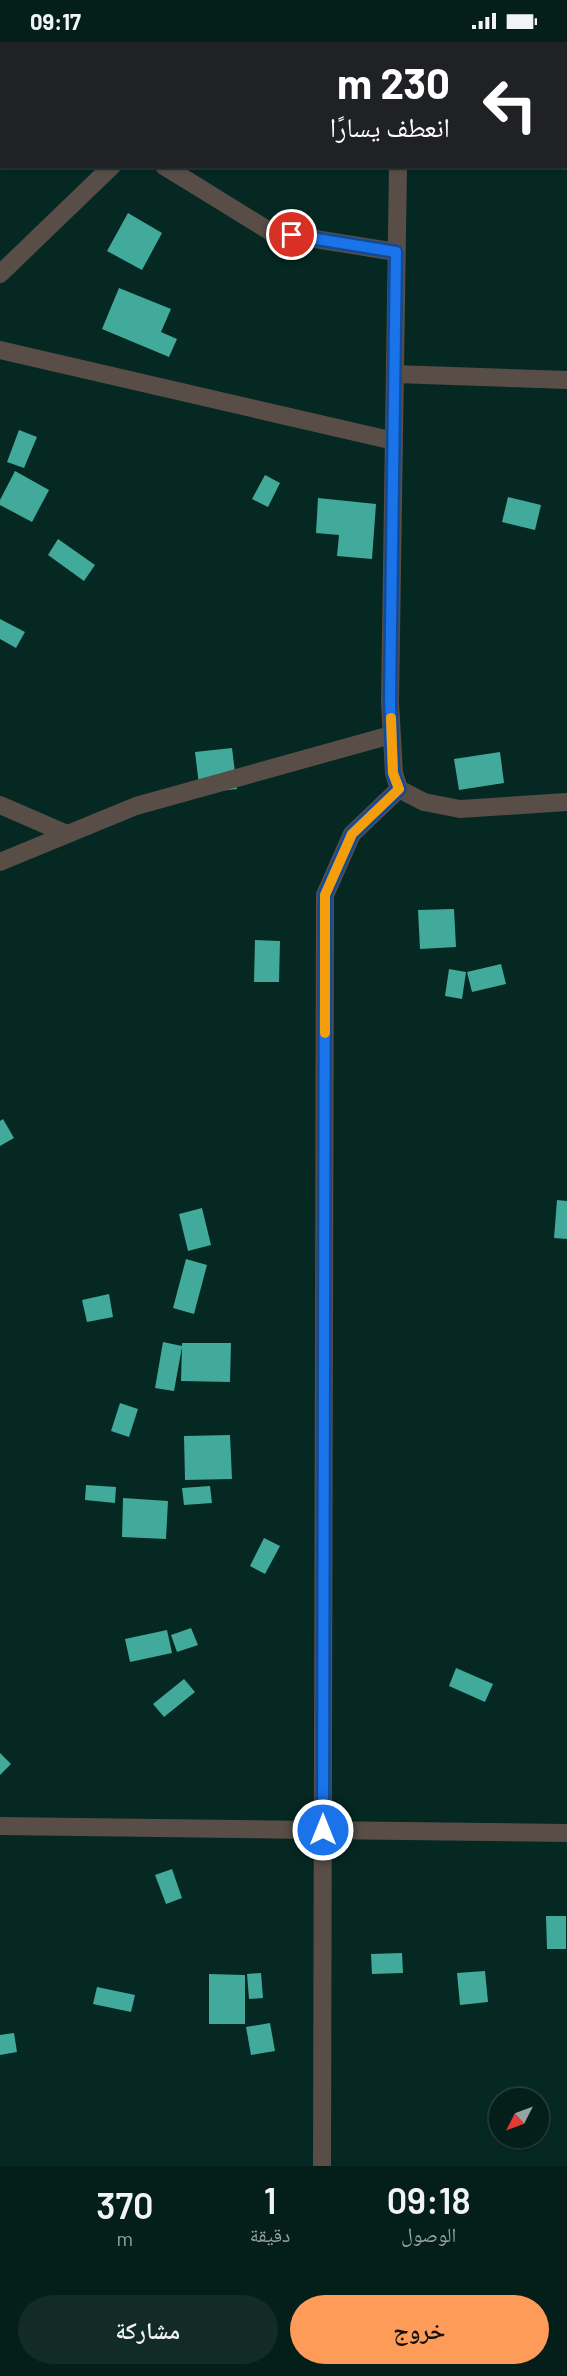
<!DOCTYPE html>
<html lang="ar">
<meta charset="utf-8">
<style>
body{margin:0;font-family:Barlow,"Noto Naskh Arabic",sans-serif;background:#122b27;color:#f1f3f6;direction:rtl;height:100vh;display:flex;flex-direction:column;font-size:22px;white-space:nowrap}
*{box-sizing:border-box;margin:0}
p{font-size:20px;color:#97a2a2}
.icon{flex:none;width:33px;height:33px;fill:none;stroke:currentColor;stroke-width:2;stroke-linecap:round;stroke-linejoin:round}
.map{position:relative;height:2124px;overflow:hidden;direction:ltr}
.sheet{display:flex;flex-direction:column;background:#041e1a;flex:1}
.sheet>*{flex:none}
.banner{position:absolute;left:0px;top:0px;width:567px;height:126px;box-shadow:0 2px 4px #0004,0 0 0 2px #253c39;direction:rtl;background:#202124;color:#fff;overflow:hidden}
.needle{width:39px;rotate:228deg}
.fabs{position:absolute;left:489px;top:2046px;display:grid;gap:12px}
.fabs a{display:grid;place-items:center;width:60px;height:60px;border-radius:50%;background:#041e1a;box-shadow:0 2px 4px #0004,0 0 0 2px #253c39;font-size:30px}
.pin{position:absolute;display:grid;place-items:center;width:51px;height:51px;color:#fff;margin:-26px;border:3px solid #fff;border-radius:50%;box-shadow:0 2px 6px #0007}
.me{position:absolute;width:66px;margin:-33px;rotate:0deg;stroke-linejoin:round;filter:drop-shadow(0 0 4px #0008)}
.turn{display:flex;align-items:center;gap:21px;height:126px;padding:0 18px;font-size:27px}
.turn .icon{width:78px;height:78px;stroke-width:2.5}
.turn b{display:block;font-size:42px;line-height:51px}
.eta{display:flex;justify-content:space-evenly;align-items:center;height:102px;text-align:center}
.eta b{font-size:36px;font-weight:600;line-height:42px}
.action{display:flex;gap:12px;margin-top:auto;padding:12px 18px}
.action a{flex:1;height:69px;border-radius:36px;background:#fe9b59;color:#111;font-size:24px;font-weight:600;line-height:69px;text-align:center}
.action a+a{background:#122b27;color:#f1f3f6}
.status{display:flex;justify-content:space-between;align-items:center;height:42px;padding:0 30px;background:#041e1a;direction:ltr}
.status svg{height:16px;fill:currentColor}
.map>svg:first-child{display:block}
.building{fill:#41aa9b}
.lines{fill:none;stroke-linecap:round;stroke-linejoin:round}
.minor{stroke:#584d47;stroke-width:18}
.route-casing{stroke:#114b97;stroke-width:15}
.route{stroke:#1a73e8;stroke-width:10}
.slow{stroke:#f59e0b;stroke-width:10}
</style>
<div class="status"><b>09:17</b><svg viewBox="0 0 49 12"><path d="M0 12V9h3v3zM5 12V6h3v6zM10 12V3h3v9zM15 12V0h3v12zM26 1h20v11H26zM47 4h2v5h-2z"/></svg></div>
<div class="map">
<svg width="567" height="2124" viewBox="0 0 567 2124">
<rect width="100%" height="100%" fill="#052823"/>
<g class="building">
<polygon points="128,171 162,191 142,228 107,209"/>
<polygon points="119,246 171,267 161,290 177,297 169,315 102,287"/>
<polygon points="19,388 37,395 24,426 7,420"/>
<polygon points="15,429 49,448 32,480 0,463 0,458"/>
<polygon points="265,433 280,441 268,465 252,457"/>
<polygon points="508,455 541,463 535,488 502,480"/>
<polygon points="318,456 376,462 372,517 337,514 339,493 316,491"/>
<polygon points="58,497 95,523 84,539 48,513"/>
<polygon points="0,577 25,590 16,606 0,597"/>
<polygon points="232,706 237,747 200,751 195,710"/>
<polygon points="500,710 504,741 459,748 454,717"/>
<polygon points="454,867 456,905 420,907 418,868"/>
<polygon points="255,898 280,899 279,940 254,940"/>
<polygon points="501,922 506,942 472,950 467,930"/>
<polygon points="449,927 466,930 462,957 445,954"/>
<polygon points="3,1077 14,1096 0,1104 0,1079"/>
<polygon points="557,1158 567,1159 567,1197 554,1196"/>
<polygon points="202,1166 211,1203 188,1209 179,1172"/>
<polygon points="186,1217 207,1223 194,1272 173,1266"/>
<polygon points="109,1252 113,1275 87,1280 82,1258"/>
<polygon points="163,1300 182,1304 182,1301 231,1301 230,1340 181,1339 182,1305 174,1349 155,1346"/>
<polygon points="120,1361 138,1367 129,1395 111,1389"/>
<polygon points="230,1393 232,1437 185,1438 184,1394"/>
<polygon points="86,1443 116,1445 115,1461 85,1458"/>
<polygon points="210,1444 212,1461 184,1463 182,1446"/>
<polygon points="123,1456 168,1459 166,1497 122,1495"/>
<polygon points="264,1496 280,1504 265,1532 250,1524"/>
<polygon points="191,1586 198,1603 177,1610 171,1593"/>
<polygon points="167,1588 172,1611 130,1620 125,1597"/>
<polygon points="456,1626 493,1642 485,1660 449,1644"/>
<polygon points="184,1637 195,1650 164,1675 153,1662"/>
<polygon points="0,1711 11,1722 0,1733"/>
<polygon points="172,1827 182,1856 166,1862 155,1833"/>
<polygon points="546,1874 566,1874 566,1907 547,1907"/>
<polygon points="402,1911 403,1931 372,1932 371,1912"/>
<polygon points="485,1929 488,1960 460,1963 457,1931"/>
<polygon points="261,1931 263,1956 249,1957 247,1932"/>
<polygon points="209,1932 245,1933 245,1982 209,1982"/>
<polygon points="97,1945 135,1953 131,1970 93,1962"/>
<polygon points="270,1981 275,2009 251,2013 246,1985"/>
<polygon points="14,1991 17,2010 0,2013 0,1993"/>
</g>
<g class="lines">
<g class="minor">
<polyline points="0,1 2,2"/>
<polyline points="399,2 399,0"/>
<polyline points="566,8 567,8"/>
<polyline points="164,124 271,190 396,210"/>
<polyline points="398,124 390,660 394,731 399,747 424,760 460,767 567,760"/>
<polyline points="0,232 112,124"/>
<polyline points="0,308 394,399"/>
<polyline points="395,332 567,338"/>
<polyline points="0,763 67,792"/>
<polyline points="0,820 136,764 391,693"/>
<polyline points="0,1784 567,1791"/>
<polyline points="322,2124 325,853 352,792 399,747"/>
</g>
</g>
<g class="lines">
<defs>
<polyline id="route" points="292,193 396,210 390,660 393,731 399,747 352,792 325,853 323,1788"/>
</defs>
<use href="#route" class="route-casing"/>
<use href="#route" class="route"/>
<polyline class="slow" points="325,991 325,853 352,792 399,747 393,731 391,676"/>
</g>
</svg>
<div class="fabs">
<a><svg class="needle" viewBox="-14 -14 28 28"><path d="M0-13l5 13h-10z" fill="#e53935"/><path d="M0 13l5-13h-10z" fill="#97a2a2"/></svg></a>
</div>
<div class="pin" style="left:292px;top:193px;background:#d93025"><svg class="icon" aria-label="arrive" viewBox="0 0 24 24"><path d="M6 21V4h12l-3 4 3 4H6"/></svg></div>
<svg class="me" style="left:323px;top:1788px" viewBox="-20 -20 40 40"><circle r="17" fill="#1a73e8" stroke="#fff" stroke-width="3"/><path d="M0-11L8 9 0 5-8 9z" fill="#fff"/></svg>
<div class="banner">
<div class="turn"><svg class="icon" aria-label="left" viewBox="0 0 24 24"><path d="M17 20v-9H6M10 6l-5 5 5 5"/></svg><div><b>230 m</b>انعطف يسارًا</div></div>
</div>
</div>
<section class="sheet">
<div class="eta">
<div><b>09:18</b><p>الوصول</p></div>
<div><b>1</b><p>دقيقة</p></div>
<div><b>370</b><p>m</p></div>
</div>
<div class="action"><a>خروج</a><a>مشاركة</a></div>
</section>
